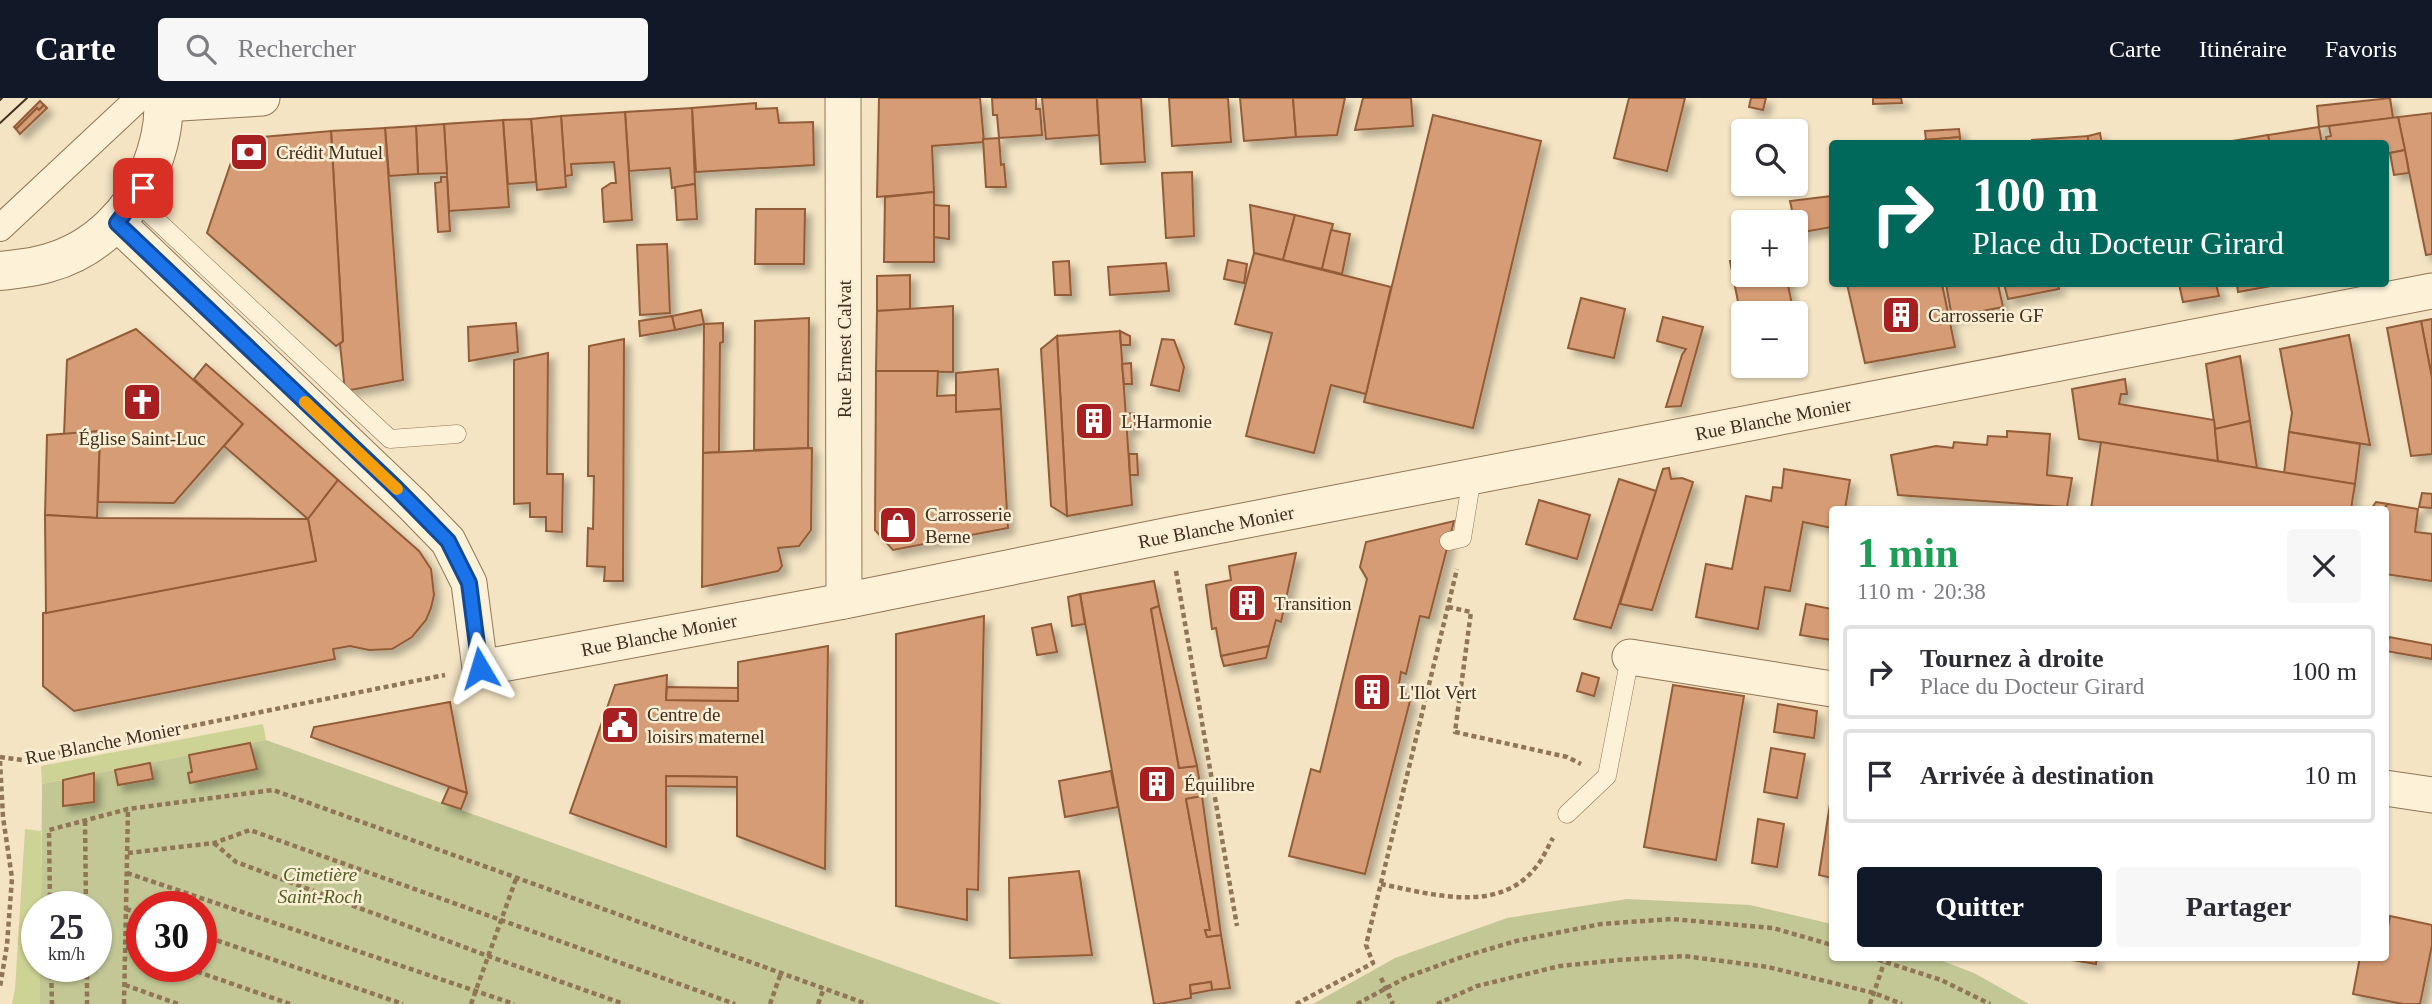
<!DOCTYPE html>
<html lang="fr">
<meta charset="utf-8">
<style>
body{margin:0;font-family:Georgia,serif;background:#f7f7f7;color:#2b2b33;height:100vh;display:flex;flex-direction:column;font-size:26px;white-space:nowrap}
*{box-sizing:border-box;margin:0}
p{font-size:23px;color:#7c7c81}
.icon{flex:none;width:38px;height:38px;fill:none;stroke:currentColor;stroke-width:2;stroke-linecap:round;stroke-linejoin:round}
.map{position:relative;flex:1;overflow:hidden}
.side{position:absolute;left:1829px;top:408px;width:560px;height:455px;display:flex;flex-direction:column;background:#fff;border-radius:7px;box-shadow:0 2px 5px #0004}
.side>*{flex:none}
.guide{position:absolute;left:1829px;top:42px;width:560px;height:147px;border-radius:7px;box-shadow:0 2px 5px #0004;background:#00695c;color:#fff;overflow:hidden}
.buttons{position:absolute;left:1731px;top:21px;display:grid;gap:14px}
.buttons a{display:grid;place-items:center;width:77px;height:77px;border-radius:7px;background:#fff;box-shadow:0 2px 5px #0004;font-size:35px}
.speed{position:absolute;left:21px;top:793px;display:flex;gap:14px;font-size:35px;font-weight:700;text-align:center}
.speed>*{display:grid;place-content:center;width:91px;height:91px;border-radius:50%;background:#fff;box-shadow:0 2px 5px #0004;line-height:1}
.speed small{font-size:18px;font-weight:400}
.speed .limit{border:10px solid #d22;background:#fff;color:#111}
.pin{position:absolute;display:grid;place-items:center;width:60px;height:60px;color:#fff;margin:-30px;border-radius:14px;box-shadow:0 4px 10px #0006}
.me{position:absolute;width:77px;margin:-38px;rotate:353deg;stroke-linejoin:round;filter:drop-shadow(0 0 5px #0008)}
.turn{display:flex;align-items:center;gap:24px;height:147px;padding:0 28px;font-size:32px}
.turn .icon{width:91px;height:91px;stroke-width:2.5}
.turn b{display:block;font-size:49px;line-height:60px}
.round{display:grid;place-items:center;flex:none;width:74px;height:74px;border-radius:7px;background:#f7f7f7}
.headline{display:flex;align-items:center;justify-content:space-between;height:119px;padding:0 28px}
h1{font-size:42px;font-weight:700;line-height:52px;color:#1e9e55}
.primary-button{display:flex;gap:14px;margin-top:auto;padding:14px 28px}
.primary-button a{flex:1;height:80px;border-radius:7px;background:#111827;color:#fff;font-size:28px;font-weight:700;line-height:80px;text-align:center}
.primary-button a+a{background:#f7f7f7;color:#2b2b33}
ul{padding:0;list-style:none}
li{display:flex;align-items:center;gap:21px;height:94px;margin:0 14px 10px;padding:0 14px;border:4px solid #e1e1e2;border-radius:7px}
li div{flex:1}
li b{display:block;font-size:26px}
li em{font-style:normal}
header{display:flex;align-items:center;gap:42px;box-sizing:border-box;height:98px;padding:0 35px;background:#111827;color:#fff}
header strong{font-size:33px}
nav{display:flex;gap:38px;margin-inline-start:auto;font-size:24px}
.search{width:490px;height:63px;background:#f7f7f7;display:flex;align-items:center;gap:18px;box-sizing:border-box;padding:0 24px;border-radius:7px;color:#7c7c81;font-size:26px}
.map>svg:first-child{display:block}
.green{fill:#cdd395}
.cemetery{fill:#c2c795;fill-rule:evenodd}
.building{fill:#d69c74;stroke:#935c39;stroke-width:2;filter:url(#shadow)}
.lines{fill:none;stroke-linecap:round;stroke-linejoin:round}
.service-casing{stroke:#917557;stroke-width:19}
.pedestrian-casing{stroke:#917557;stroke-width:28}
.minor-casing{stroke:#917557;stroke-width:37}
.tertiary-casing{stroke:#917557;stroke-width:40}
.path{stroke:#917557;stroke-width:4.5;stroke-dasharray:5 3.5;stroke-linecap:butt}
.service{stroke:#fdf1d8;stroke-width:18}
.pedestrian{stroke:#fdf1d8;stroke-width:26}
.minor{stroke:#fdf1d8;stroke-width:35}
.tertiary{stroke:#fdf1d8;stroke-width:38}
.tram{stroke:#3f2d1d;stroke-width:2}
.route-casing{stroke:#114b97;stroke-width:18}
.route{stroke:#1a73e8;stroke-width:12}
.slow{stroke:#f59e0b;stroke-width:12}
.labels{text-anchor:middle;dominant-baseline:central;stroke-width:5;stroke-linejoin:round;paint-order:stroke}
.poi-label{font-size:19px;fill:#3f2d1d;stroke:#faeed4;text-anchor:start}
.street-label{font-size:19px;fill:#3f2d1d;stroke:#faeed4}
.park-label{font-size:19px;font-style:italic;fill:#4f5e21;stroke:#faeed4}
</style>
<header>
<strong>Carte</strong>
<div class="search"><svg class="icon" aria-label="search" viewBox="0 0 24 24"><circle cx="10" cy="10" r="6"/><path d="M15 15l6 6"/></svg>Rechercher</div>
<nav><a>Carte</a><a>Itinéraire</a><a>Favoris</a></nav>
</header>
<div class="map">
<svg width="2432" height="906" viewBox="0 0 2432 906">
<defs>
<filter id="shadow"><feDropShadow dx="6" dy="6" stdDeviation="3.5" flood-color="#0004"/></filter>
</defs>
<rect width="100%" height="100%" fill="#f4e4c3"/>
<g class="green">
<polygon points="263,626 266,642 42,686 41,668"/>
<polygon points="25,731 41,733 41,808 37,808 37,868 40,868 40,906 12,906 15,891"/>
</g>
<g class="cemetery">
<path d="M266,642L1002,906H40V868H96V808H41L42,686ZM142,808H201V868H142Z"/>
<polygon points="1627,801 1750,807 1832,826 1832,859 1932,859 1974,875 2029,906 1313,906 1395,860 1507,820"/>
</g>
<g class="building">
<polygon points="879,0 980,0 984,44 932,48 934,94 877,99"/>
<polygon points="992,0 1036,0 1036,11 1040,11 1042,37 999,40 997,17 993,17"/>
<polygon points="1042,0 1097,0 1099,37 1046,41"/>
<polygon points="1097,0 1141,0 1145,64 1101,66"/>
<polygon points="1169,0 1228,0 1231,44 1172,48"/>
<polygon points="1240,0 1293,0 1296,39 1244,43"/>
<polygon points="1293,0 1345,0 1337,37 1296,39"/>
<polygon points="1363,0 1411,0 1413,28 1355,32"/>
<polygon points="1629,0 1685,0 1667,73 1614,60"/>
<polygon points="1751,0 1766,0 1763,12 1749,9"/>
<polygon points="1873,0 1901,0 1902,5 1873,6"/>
<polygon points="2390,0 2393,20 2319,29 2317,8"/>
<polygon points="40,3 44,7 39,12 37,10 16,31 14,29"/>
<polygon points="756,5 756,11 777,10 779,25 813,24 814,67 696,74 692,10"/>
<polygon points="44,7 47,10 20,36 16,31 37,10 39,12"/>
<polygon points="692,10 695,86 672,90 670,70 629,73 625,14"/>
<polygon points="625,14 632,122 604,124 602,91 611,85 616,85 614,64 571,66 572,77 565,78 561,18"/>
<polygon points="2432,15 2432,156 2426,157 2398,19"/>
<polygon points="1433,17 1541,43 1473,330 1364,304"/>
<polygon points="561,18 566,89 537,92 531,21"/>
<polygon points="2398,19 2405,52 2385,56 2385,46 2327,46 2326,39 2331,38 2329,28"/>
<polygon points="531,21 536,84 508,86 503,22"/>
<polygon points="503,22 509,109 449,113 444,26"/>
<polygon points="444,26 447,75 418,76 416,28"/>
<polygon points="416,28 418,76 389,78 385,30"/>
<polygon points="2319,29 2322,46 2270,46 2268,37"/>
<polygon points="385,30 403,282 345,293 340,246 343,243 331,33"/>
<polygon points="1959,31 1960,39 1926,42 1925,33"/>
<polygon points="331,33 343,243 336,248 207,135 239,41"/>
<polygon points="2100,35 2102,46 2088,46 2088,38"/>
<polygon points="2268,37 2270,46 2233,46 2232,43"/>
<polygon points="2088,38 2088,46 2032,46 2032,42"/>
<polygon points="1960,39 1960,46 1925,46 1925,42"/>
<polygon points="999,40 1001,67 1004,66 1006,89 986,89 983,41"/>
<polygon points="2405,52 2409,75 2394,77 2390,55"/>
<polygon points="1192,74 1194,138 1166,140 1162,75"/>
<polygon points="441,79 447,79 450,133 438,134 435,85 441,84"/>
<polygon points="695,86 697,121 677,122 675,89"/>
<polygon points="934,94 934,164 884,164 885,99"/>
<polygon points="1832,98 1832,129 1797,135 1790,103"/>
<polygon points="934,107 949,108 949,141 934,139"/>
<polygon points="1250,107 1295,117 1283,162 1254,155"/>
<polygon points="756,111 805,111 804,166 755,166"/>
<polygon points="1295,117 1333,126 1322,171 1283,162"/>
<polygon points="1331,132 1350,136 1342,176 1322,171"/>
<polygon points="667,146 670,215 640,217 637,147"/>
<polygon points="1254,155 1391,189 1366,296 1331,287 1314,355 1246,338 1272,235 1235,226"/>
<polygon points="1743,160 1743,177 1786,177 1792,207 1763,212 1764,215 1743,215 1742,224 1730,163"/>
<polygon points="1228,162 1247,166 1244,185 1224,181"/>
<polygon points="1069,163 1071,197 1055,197 1053,164"/>
<polygon points="1166,165 1169,193 1110,197 1108,169"/>
<polygon points="910,177 910,212 877,213 877,178"/>
<polygon points="1847,186 1942,186 1955,249 1865,265"/>
<polygon points="1946,186 1998,186 2003,209 1952,219"/>
<polygon points="2004,186 2058,186 2059,191 2008,201"/>
<polygon points="2179,186 2216,186 2219,198 2183,204"/>
<polygon points="2237,186 2282,186 2238,194"/>
<polygon points="1581,200 1625,211 1614,260 1568,250"/>
<polygon points="953,208 953,274 876,273 877,213"/>
<polygon points="701,212 704,226 675,232 672,218"/>
<polygon points="672,218 675,232 640,238 639,223"/>
<polygon points="1663,219 1703,229 1681,308 1666,309 1682,257 1686,251 1657,243"/>
<polygon points="809,220 808,350 754,352 755,223"/>
<polygon points="2432,221 2432,280 2421,223"/>
<polygon points="2421,223 2432,280 2432,356 2411,358 2387,230"/>
<polygon points="516,225 518,254 469,263 468,229"/>
<polygon points="723,225 723,244 720,245 719,354 703,355 704,226"/>
<polygon points="136,231 243,326 174,405 98,404 100,333 64,337 67,262"/>
<polygon points="1120,233 1132,407 1067,418 1057,238"/>
<polygon points="1120,233 1130,238 1130,247 1121,247"/>
<polygon points="2349,237 2370,347 2289,334 2292,315 2280,251"/>
<polygon points="1057,238 1067,418 1051,408 1041,251"/>
<polygon points="624,241 623,483 604,483 605,469 587,468 588,430 593,431 594,378 588,378 589,248"/>
<polygon points="1162,241 1174,242 1184,269 1179,293 1151,287"/>
<polygon points="548,255 547,376 563,376 562,434 546,433 546,419 530,419 530,405 514,406 514,262"/>
<polygon points="2240,258 2250,323 2215,331 2206,266"/>
<polygon points="1131,265 1132,286 1124,286 1122,266"/>
<polygon points="206,266 338,382 308,421 224,348 243,326 194,281"/>
<polygon points="998,271 1001,311 956,314 956,275"/>
<polygon points="876,273 938,273 937,298 956,297 956,314 1001,311 1008,430 893,452 875,432"/>
<polygon points="2125,281 2127,296 2121,296 2119,306 2214,322 2218,363 2079,341 2072,291"/>
<polygon points="1134,315 1135,331 1127,331 1126,316"/>
<polygon points="2250,323 2257,370 2218,363 2215,331"/>
<polygon points="100,333 97,420 45,417 47,337"/>
<polygon points="2007,333 2050,336 2047,377 2072,380 2067,409 1898,397 1891,357 1936,348 1953,350 1954,344 1987,347 1988,338 2007,339"/>
<polygon points="2289,334 2360,346 2355,386 2284,376"/>
<polygon points="2101,344 2355,386 2351,411 2091,411"/>
<polygon points="812,350 811,432 799,448 778,450 782,468 778,473 702,489 703,355"/>
<polygon points="1129,356 1137,356 1138,377 1130,377"/>
<polygon points="1669,370 1671,381 1682,380 1693,384 1652,512 1620,506 1663,371"/>
<polygon points="1784,371 1850,382 1845,411 1832,411 1832,430 1803,424 1790,493 1765,489 1758,531 1696,519 1706,466 1732,471 1746,398 1771,403 1773,389 1782,390"/>
<polygon points="1619,381 1656,393 1611,530 1574,521"/>
<polygon points="338,382 419,453 431,471 434,497 431,510 426,522 412,539 392,551 369,552 350,548 333,551 335,561 74,613 43,588 43,515 316,463 308,421"/>
<polygon points="2422,395 2432,396 2432,410 2419,409"/>
<polygon points="1539,402 1590,417 1577,461 1526,446"/>
<polygon points="2376,404 2388,406 2383,411 2371,411"/>
<polygon points="2388,406 2418,411 2415,434 2432,436 2432,483 2385,476 2385,411 2383,411"/>
<polygon points="45,417 97,420 308,421 316,463 46,515"/>
<polygon points="1454,423 1429,520 1420,518 1406,576 1401,574 1399,586 1410,603 1365,776 1289,758 1311,671 1320,674 1367,481 1360,469 1366,444"/>
<polygon points="1296,455 1281,524 1276,522 1269,548 1221,558 1216,530 1212,531 1206,487 1231,482 1229,468"/>
<polygon points="1154,483 1159,508 1151,511 1179,670 1197,668 1202,698 1186,701 1210,832 1205,832 1207,839 1221,837 1230,890 1212,892 1211,884 1190,887 1191,900 1159,906 1154,906 1080,496"/>
<polygon points="1080,496 1085,526 1072,528 1068,499"/>
<polygon points="1806,506 1832,511 1831,542 1800,537"/>
<polygon points="1159,508 1197,668 1179,670 1151,511"/>
<polygon points="984,518 978,792 967,791 967,822 896,808 896,536"/>
<polygon points="1051,526 1057,554 1037,557 1032,530"/>
<polygon points="2389,539 2432,547 2432,561 2386,553"/>
<polygon points="828,548 825,771 737,738 737,679 666,678 666,749 570,715 615,587 667,577 666,602 738,603 738,564"/>
<polygon points="1269,548 1266,560 1224,568 1221,558"/>
<polygon points="1582,575 1599,580 1594,598 1577,593"/>
<polygon points="1673,587 1744,598 1716,762 1644,749"/>
<polygon points="667,589 738,590 738,603 666,602"/>
<polygon points="450,604 467,695 311,639 314,629"/>
<polygon points="1778,606 1817,613 1814,640 1774,634"/>
<polygon points="250,645 257,671 190,685 188,675 192,674 189,657"/>
<polygon points="1771,650 1805,656 1797,700 1764,694"/>
<polygon points="150,665 153,681 118,687 115,672"/>
<polygon points="1111,673 1118,709 1065,719 1059,683"/>
<polygon points="94,675 94,704 63,708 63,682"/>
<polygon points="666,678 737,679 737,689 666,688"/>
<polygon points="449,689 467,695 461,711 442,705"/>
<polygon points="1832,693 1832,780 1819,777"/>
<polygon points="1202,698 1221,837 1207,839 1205,832 1210,832 1186,701"/>
<polygon points="1758,721 1784,726 1777,769 1752,765"/>
<polygon points="1079,773 1092,857 1010,860 1009,780"/>
<polygon points="2390,818 2432,827 2432,847 2420,906 2403,906 2353,896 2360,859 2385,859 2385,845"/>
<polygon points="2073,859 2097,859 2096,866 2072,862"/>
<polygon points="1211,884 1212,892 1191,896 1190,887"/>
</g>
<g class="lines">
<defs>
<g id="service">
<polyline points="134,101 390,341 457,336"/>
<polyline points="1449,443 1462,440 1472,379"/>
<polyline points="1567,716 1607,678 1630,559"/>
</g>
<polyline id="pedestrian" points="0,130 139,0"/>
<g id="minor">
<polyline points="843,0 844,503"/>
<polyline points="164,6 262,0"/>
<polyline points="117,125 414,408 448,443 469,485 480,570 844,503 1170,437 2432,193"/>
<polyline points="1630,559 1832,591"/>
<polyline points="2385,690 2432,697"/>
</g>
<path id="tertiary" d="M0,173C16,171 33,170 48,165C96,152 133,114 151,69C159,48 165,23 163,0"/>
</defs>
<use href="#service" class="service-casing"/>
<use href="#pedestrian" class="pedestrian-casing"/>
<use href="#minor" class="minor-casing"/>
<use href="#tertiary" class="tertiary-casing"/>
<g class="path">
<polyline points="1176,473 1237,828"/>
<polyline points="1448,509 1471,514 1455,634 1567,659 1581,666"/>
<polyline points="0,659 22,662 445,577"/>
<polyline points="0,663 3,719 12,780 7,847 0,889"/>
<polyline points="85,723 86,808"/>
<polyline points="214,745 236,764 488,858 624,906"/>
<polyline points="128,755 214,745 250,732 735,906"/>
<polyline points="127,775 514,906"/>
<path d="M1381,786C1431,796 1499,817 1536,769C1543,761 1547,750 1553,740"/>
<polyline points="50,808 49,732 128,711 273,692 867,906"/>
<polyline points="126,811 142,816"/>
<polyline points="201,837 403,906"/>
<polyline points="126,849 142,854"/>
<polyline points="1870,859 1941,882 1990,906"/>
<polyline points="51,868 52,906"/>
<polyline points="87,868 87,906"/>
<polyline points="181,868 290,906"/>
<polyline points="1381,880 1393,906"/>
<polyline points="125,887 178,906"/>
<polyline points="124,906 128,711"/>
<polyline points="471,906 516,781"/>
<polyline points="770,906 781,875"/>
<polyline points="818,906 824,890"/>
<polyline points="1296,906 1373,865 1366,847 1457,471"/>
<polyline points="1357,906 1407,879 1459,860 1516,843 1601,826 1672,821 1773,830 1832,847"/>
<polyline points="1437,906 1477,888 1560,868 1618,862 1684,858 1768,869 1874,895 1902,906"/>
<polyline points="1870,906 1884,865"/>
</g>
<use href="#service" class="service"/>
<use href="#pedestrian" class="pedestrian"/>
<use href="#minor" class="minor"/>
<use href="#tertiary" class="tertiary"/>
<g class="tram">
<polyline points="0,2 2,0"/>
<polyline points="0,25 27,0"/>
</g>
</g>
<g class="lines">
<defs>
<polyline id="route" points="143,90 117,125 395,389 448,443 469,485 480,570"/>
</defs>
<use href="#route" class="route-casing"/>
<use href="#route" class="route"/>
<polyline class="slow" points="305,304 397,391"/>
</g>
<defs>
<symbol id="bank-square" viewBox="-11 -11 22 22"><rect x="-9" y="-9" width="18" height="18" rx="4" fill="#a81f21" stroke="#faeed4"/><path d="M-6-4H6V4H-6ZM0-2.3a2.3 2.3 0 1 0 0 4.6a2.3 2.3 0 1 0 0-4.6Z" fill="#fff"/></symbol>
<symbol id="building-square" viewBox="-11 -11 22 22"><rect x="-9" y="-9" width="18" height="18" rx="4" fill="#a81f21" stroke="#faeed4"/><path d="M-4-6H4V6H1V3H-1V6H-4ZM-2.5-4.3h1.7v1.8h-1.7ZM.8-4.3h1.7v1.8H.8ZM-2.5-1h1.7V.8h-1.7ZM.8-1h1.7V.8H.8Z" fill="#fff"/></symbol>
<symbol id="church-square" viewBox="-11 -11 22 22"><rect x="-9" y="-9" width="18" height="18" rx="4" fill="#a81f21" stroke="#faeed4"/><path d="M-1.2-6h2.4v3.5h3.3v2.4h-3.3V6h-2.4V-.1h-3.3v-2.4h3.3Z" fill="#fff"/></symbol>
<symbol id="shop-square" viewBox="-11 -11 22 22"><rect x="-9" y="-9" width="18" height="18" rx="4" fill="#a81f21" stroke="#faeed4"/><path d="M-5-2.5h2.3a2.7 3.5 0 0 1 5.4 0H5L5.5 6h-11ZM-1.5-2.5h3a1.5 2.3 0 0 0-3 0Z" fill="#fff"/></symbol>
<symbol id="civic-square" viewBox="-11 -11 22 22"><rect x="-9" y="-9" width="18" height="18" rx="4" fill="#a81f21" stroke="#faeed4"/><path d="M-.6-6.5H3V-4.5H.6V-3L4-1V1h2V6H-6V1h2V-1L-.6-3ZM-1.2 2.5V6h2.4V2.5Z" fill="#fff"/></symbol>
</defs>
<g fill-rule="evenodd">
<use href="#bank-square" x="227" y="32" width="44" height="44"/>
<use href="#building-square" x="1879" y="195" width="44" height="44"/>
<use href="#church-square" x="120" y="282" width="44" height="44"/>
<use href="#building-square" x="1072" y="301" width="44" height="44"/>
<use href="#shop-square" x="876" y="405" width="44" height="44"/>
<use href="#building-square" x="1225" y="483" width="44" height="44"/>
<use href="#building-square" x="1350" y="572" width="44" height="44"/>
<use href="#civic-square" x="598" y="605" width="44" height="44"/>
<use href="#building-square" x="1135" y="664" width="44" height="44"/>
</g>
<g class="labels">
<g class="poi-label">
<text x="276" y="54">Crédit Mutuel</text>
<text x="1928" y="217">Carrosserie GF</text>
<text x="1121" y="323">L'Harmonie</text>
<text x="142" y="340" text-anchor="middle">Église Saint-Luc</text>
<text x="925" y="416">Carrosserie<tspan x="925" dy="22">Berne</tspan></text>
<text x="1274" y="505">Transition</text>
<text x="1399" y="594">L'Ilot Vert</text>
<text x="647" y="616">Centre de<tspan x="647" dy="22">loisirs maternel</tspan></text>
<text x="1184" y="686">Équilibre</text>
</g>
<g class="street-label">
<text transform="translate(844 251) rotate(-90)">Rue Ernest Calvat</text>
<text transform="translate(1773 321) rotate(-11)">Rue Blanche Monier</text>
<text transform="translate(1216 429) rotate(-11)">Rue Blanche Monier</text>
<text transform="translate(659 537) rotate(-11)">Rue Blanche Monier</text>
<text transform="translate(103 645) rotate(-11)">Rue Blanche Monier</text>
</g>
<g class="park-label">
<text x="320" y="776">Cimetière<tspan x="320" dy="22">Saint-Roch</tspan></text>
</g>
</g>
</svg>
<div class="buttons">
<a><svg class="icon" aria-label="search" viewBox="0 0 24 24"><circle cx="10" cy="10" r="6"/><path d="M15 15l6 6"/></svg></a>
<a>+</a>
<a>−</a>
</div>
<div class="speed"><div>25<small>km/h</small></div><div class="limit">30</div></div>
<div class="pin" style="left:143px;top:90px;background:#d93025"><svg class="icon" aria-label="arrive" viewBox="0 0 24 24"><path d="M6 21V4h12l-3 4 3 4H6"/></svg></div>
<svg class="me" style="left:480px;top:570px" viewBox="-20 -20 40 40"><path d="M0-17L14 15 0 8-14 15z" fill="#1a73e8" stroke="#fff" stroke-width="4"/></svg>
<div class="guide">
<div class="turn"><svg class="icon" aria-label="right" viewBox="0 0 24 24"><path d="M7 20v-9h11M14 6l5 5-5 5"/></svg><div><b>100 m</b>Place du Docteur Girard</div></div>
</div>
<section class="side">
<div class="headline"><div><h1>1 min</h1><p>110 m · 20:38</p></div><a class="round"><svg class="icon" aria-label="close" viewBox="0 0 24 24"><path d="M6 6l12 12M18 6L6 18"/></svg></a></div>
<ul>
<li><svg class="icon" aria-label="right" viewBox="0 0 24 24"><path d="M7 20v-9h11M14 6l5 5-5 5"/></svg><div><b>Tournez à droite</b><p>Place du Docteur Girard</p></div><em>100 m</em></li>
<li><svg class="icon" aria-label="arrive" viewBox="0 0 24 24"><path d="M6 21V4h12l-3 4 3 4H6"/></svg><div><b>Arrivée à destination</b></div><em>10 m</em></li>
</ul>
<div class="primary-button"><a>Quitter</a><a>Partager</a></div>
</section>
</div>
